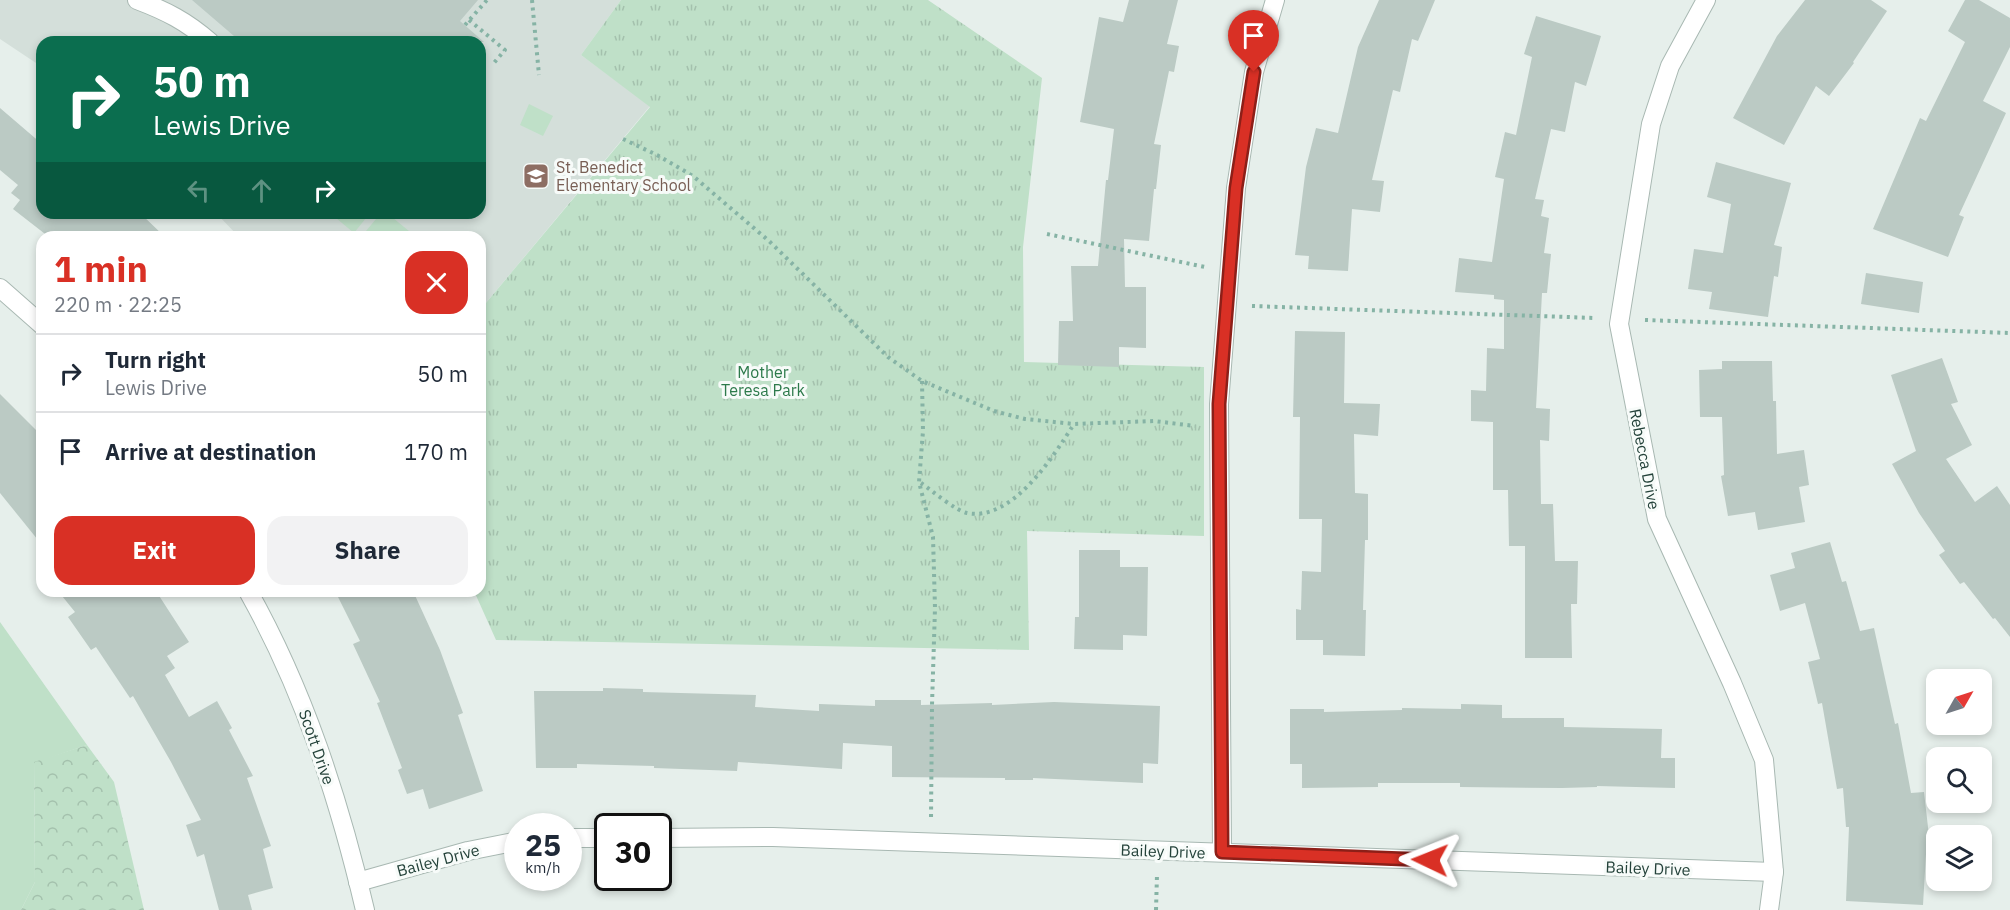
<!DOCTYPE html>
<meta charset="utf-8">
<style>
body{margin:0;font-family:"IBM Plex Sans",sans-serif;background:#f2f2f3;color:#1f2937;height:100vh;display:flex;flex-direction:column;font-size:22px;white-space:nowrap}
*{box-sizing:border-box;margin:0}
p{font-size:20px;color:#747a83}
.icon{flex:none;width:33px;height:33px;fill:none;stroke:currentColor;stroke-width:2;stroke-linecap:round;stroke-linejoin:round}
.map{position:relative;flex:1;overflow:hidden}
.panel{position:absolute;left:36px;top:231px;width:450px;height:366px;display:flex;flex-direction:column;background:#fff;border-radius:18px;box-shadow:0 3px 9px #0003}
.panel>*{flex:none}
.hud{position:absolute;left:36px;top:36px;width:450px;height:183px;border-radius:18px;box-shadow:0 3px 9px #0003;background:#0b6e4f;color:#fff;overflow:hidden}
.needle{width:39px;rotate:51deg}
.tools{position:absolute;left:1926px;top:669px;display:grid;gap:12px}
.tools a{display:grid;place-items:center;width:66px;height:66px;border-radius:12px;background:#fff;box-shadow:0 3px 9px #0003;font-size:30px}
.speed{position:absolute;left:504px;top:813px;display:flex;gap:12px;font-size:30px;font-weight:700;text-align:center}
.speed>*{display:grid;place-content:center;width:78px;height:78px;border-radius:50%;background:#fff;box-shadow:0 3px 9px #0003;line-height:1}
.speed small{font-size:15px;font-weight:400}
.speed .limit{border:3px solid #111;border-radius:9px;background:#fff;color:#111}
.pin{position:absolute;display:grid;place-items:center;width:51px;height:51px;color:#fff;margin:-62px -26px;border-radius:50% 50% 50% 0;rotate:-45deg;box-shadow:0 0 6px #0007}
.pin .icon{rotate:45deg}
.me{position:absolute;width:66px;margin:-33px;rotate:272deg;stroke-linejoin:round;filter:drop-shadow(0 0 4px #0008)}
.turn{display:flex;align-items:center;gap:21px;height:126px;padding:0 18px;font-size:27px}
.turn .icon{width:78px;height:78px;stroke-width:2.5}
.turn b{display:block;font-size:42px;line-height:51px}
.lanes{display:flex;align-items:center;height:57px;padding:0 18px;background:#0003;justify-content:center;gap:30px;direction:ltr}
.lanes .off{opacity:.35}
.round{display:grid;place-items:center;flex:none;width:63px;height:63px;border-radius:18px;background:#f2f2f3}
.head{display:flex;align-items:center;justify-content:space-between;height:102px;padding:0 18px}
h1{font-size:36px;font-weight:700;line-height:45px;color:#d93025}
.button{display:flex;gap:12px;margin-top:auto;padding:12px 18px}
.button a{flex:1;height:69px;border-radius:18px;background:#d93025;color:#fff;font-size:24px;font-weight:700;line-height:69px;text-align:center}
.button a+a{background:#f2f2f3;color:#1f2937}
ul{padding:0;list-style:none}
li{display:flex;align-items:center;gap:18px;height:78px;padding:0 18px;border-top:2px solid #e0e1e3}
li div{flex:1}
li b{display:block;font-size:22px}
li em{font-style:normal}
.map>svg:first-child{display:block}
.built{fill:#d4dfda}
.grass{fill:#bfe0c8}
.forest{fill:url(#forest-crowns)}
.park{fill:url(#park-tufts)}
.building{fill:#bbcac4}
.lines{fill:none;stroke-linecap:round;stroke-linejoin:round}
.minor-casing{stroke:#a8b8b2;stroke-width:20}
.path{stroke:#86b3a5;stroke-width:4;stroke-dasharray:3 4.5;stroke-linecap:butt}
.minor{stroke:#fff;stroke-width:18}
.route-casing{stroke:#8d1f18;stroke-width:15}
.route{stroke:#d93025;stroke-width:10}
.labels{text-anchor:middle;dominant-baseline:central;stroke-width:6;stroke-linejoin:round;paint-order:stroke}
.education-label{font-size:16px;fill:#785e54;stroke:#f7fbf9;text-anchor:start}
.park-label{font-size:16px;fill:#2d7a4b;stroke:#f7fbf9}
.street-label{font-size:16px;fill:#24423a;stroke:#f7fbf9}
</style>
<div class="map">
<svg width="2010" height="910" viewBox="0 0 2010 910">
<defs>
<pattern id="forest-crowns" width="20" height="18" patternUnits="userSpaceOnUse" patternTransform="scale(1.5)"><rect width="20" height="18" fill="#bfe0c8"/><path d="M2 6a3 3 0 1 1 6 0M12 15a3 3 0 1 1 6 0" fill="none" stroke="#a4c1ad"/></pattern>
<pattern id="park-tufts" width="24" height="20" patternUnits="userSpaceOnUse" patternTransform="scale(1.5)"><rect width="24" height="20" fill="#bfe0c8"/><path d="M3 7l-1-3M5 7V3M7 7l1-3M15 17l-1-3M17 17v-4M19 17l1-3" fill="none" stroke="#a4c1ad"/></pattern>
</defs>
<rect width="100%" height="100%" fill="#e6efeb"/>
<polygon class="built" points="0,0 621,0 581,55 650,106 480,310 480,237 239,237 216,213 480,213 480,42 42,42 42,67 0,39"/>
<g class="grass">
<polygon points="529,104 553,116 543,136 520,125"/>
<polygon points="330,213 370,213 354,233"/>
<polygon points="381,213 387,213 415,236 361,237"/>
<polygon points="0,622 87,745 34,763 35,882 21,910 0,910"/>
</g>
<polygon class="forest" points="87,745 114,782 144,910 21,910 35,882 34,762"/>
<polygon class="park" points="621,0 928,0 1042,78 1023,247 1024,362 1204,367 1204,536 1027,531 1029,650 496,640 474,591 480,591 480,310 650,107 581,55"/>
<g class="building">
<polygon points="192,0 478,0 460,21 484,42 241,42"/>
<polygon points="1129,0 1178,0 1167,44 1179,46 1174,72 1169,71 1154,144 1161,145 1156,189 1154,189 1149,241 1124,239 1125,287 1146,287 1146,348 1119,347 1119,367 1058,365 1059,321 1073,321 1071,266 1098,266 1106,180 1108,180 1114,129 1080,122 1099,17 1123,22"/>
<polygon points="1379,0 1435,0 1418,41 1412,39 1400,92 1393,90 1372,180 1384,181 1380,212 1352,209 1348,271 1308,269 1309,256 1295,255 1306,167 1316,128 1338,133 1358,47"/>
<polygon points="1805,0 1871,0 1887,11 1853,62 1854,63 1829,96 1816,86 1784,145 1733,118 1777,36"/>
<polygon points="1965,0 1979,0 2010,18 2010,47 1983,101 2006,113 1959,215 1964,217 1948,257 1873,229 1920,118 1926,121 1965,42 1948,31"/>
<polygon points="1536,16 1601,36 1586,86 1575,82 1565,132 1551,129 1535,199 1544,200 1541,216 1549,218 1544,253 1551,254 1547,293 1542,293 1536,408 1550,409 1549,441 1540,440 1541,504 1553,504 1555,561 1578,561 1577,604 1571,604 1572,658 1525,658 1525,546 1509,546 1508,490 1493,490 1493,422 1471,421 1471,390 1486,391 1487,348 1504,349 1504,300 1494,299 1494,295 1455,292 1459,258 1492,262 1504,179 1495,177 1505,132 1516,135 1532,57 1524,54"/>
<polygon points="0,108 42,144 42,213 140,213 165,237 49,237 13,209 20,200 11,193 18,185 0,170"/>
<polygon points="1716,162 1791,183 1774,245 1782,247 1778,277 1774,276 1768,317 1709,309 1712,292 1688,289 1694,249 1723,253 1731,204 1707,197"/>
<polygon points="1866,273 1923,282 1919,313 1861,304"/>
<polygon points="1295,331 1345,332 1344,403 1380,404 1378,436 1354,434 1355,493 1368,494 1368,540 1365,540 1363,610 1366,610 1365,656 1323,655 1323,640 1296,640 1296,609 1301,610 1302,571 1321,572 1322,519 1299,519 1300,417 1293,417"/>
<polygon points="1942,358 1958,402 1951,404 1972,445 1946,459 1975,502 1997,486 2010,505 2010,637 1995,618 1993,619 1964,582 1960,584 1939,555 1945,551 1919,513 1892,464 1916,451 1891,375"/>
<polygon points="1722,361 1772,361 1773,401 1776,401 1777,454 1804,450 1809,485 1799,487 1805,522 1758,530 1755,512 1728,516 1721,476 1724,475 1722,417 1700,417 1699,370 1722,369"/>
<polygon points="0,394 42,436 42,545 0,493"/>
<polygon points="1830,542 1842,582 1846,581 1860,631 1874,628 1895,724 1898,723 1911,793 1924,792 1929,836 1927,837 1923,905 1846,901 1849,827 1846,827 1843,788 1837,789 1822,703 1818,704 1808,662 1820,659 1805,603 1780,611 1770,575 1795,568 1791,553"/>
<polygon points="1079,550 1120,550 1120,567 1148,567 1147,636 1123,635 1123,650 1074,649 1075,617 1079,617"/>
<polygon points="58,591 156,591 189,642 167,656 175,668 165,675 189,717 217,701 232,728 229,730 253,776 247,778 271,846 263,849 273,888 248,895 252,910 219,910 204,854 197,857 186,825 201,820 171,762 133,696 130,698 96,647 91,650 68,617 75,612"/>
<polygon points="335,591 413,591 440,650 463,713 458,715 483,791 429,809 423,789 407,794 398,770 402,768 377,703 380,702 353,644 360,641"/>
<polygon points="603,688 643,689 643,692 756,695 755,707 819,711 819,704 875,706 875,700 921,700 921,705 992,703 992,705 1054,702 1160,706 1158,764 1143,763 1143,783 1033,778 1033,780 1005,780 1005,778 892,777 892,746 843,743 842,769 738,762 737,771 654,768 654,766 577,764 577,768 536,768 534,691 603,691"/>
<polygon points="1461,704 1502,705 1502,718 1564,718 1564,727 1662,729 1661,758 1675,758 1675,788 1597,786 1597,787 1562,788 1460,787 1460,783 1378,783 1378,787 1302,788 1302,764 1290,764 1290,709 1324,709 1324,712 1402,710 1402,708 1461,709"/>
</g>
<g class="lines">
<defs>
<g id="minor">
<path d="M137,0C166,11 186,21 210,42"/>
<polyline points="1706,0 1670,66 1651,124 1619,324 1657,519 1732,683 1764,760 1774,872 1769,910"/>
<polyline points="0,288 42,325"/>
<path d="M248,591C304,691 339,799 365,910"/>
<polyline points="568,838 608,838"/>
<polyline points="658,838 773,837 1774,872"/>
<polyline points="1222,852 1219,404 1236,188 1254,72 1275,0"/>
<polyline points="358,882 468,851 518,841"/>
</g>
</defs>
<use href="#minor" class="minor-casing"/>
<g class="path">
<polyline points="532,0 539,75"/>
<polyline points="469,20 505,50 493,64"/>
<polyline points="465,25 487,0"/>
<polyline points="623,139 657,155 693,176 769,241 888,357 922,381 994,411 1025,419 1074,424 1154,421 1195,426"/>
<polyline points="1047,234 1205,267"/>
<polyline points="1252,306 1595,318"/>
<polyline points="1645,320 2010,333"/>
<polyline points="922,381 923,431 919,482 933,537 935,608 932,705 931,819"/>
<path d="M921,483C931,490 956,511 967,513C1012,522 1053,457 1074,424"/>
<polyline points="1156,910 1157,875"/>
</g>
<use href="#minor" class="minor"/>
</g>
<g class="lines">
<defs>
<polyline id="route" points="1254,72 1236,188 1219,404 1222,852 1430,860"/>
</defs>
<use href="#route" class="route-casing"/>
<use href="#route" class="route"/>
</g>
<defs>
<symbol id="school-square" viewBox="-11 -11 22 22"><rect x="-9" y="-9" width="18" height="18" rx="4" fill="#8d6e63" stroke="#f7fbf9"/><path d="M0-5L7-2L0 1L-7-2ZM-4 1L0 2.5L4 1V4Q0 6-4 4Z" fill="#fff"/></symbol>
</defs>
<g fill-rule="evenodd">
<use href="#school-square" x="521" y="161" width="30" height="30"/>
</g>
<g class="labels">
<g class="education-label">
<text x="556" y="167">St. Benedict<tspan x="556" dy="18">Elementary School</tspan></text>
</g>
<g class="park-label">
<text x="763" y="372">Mother<tspan x="763" dy="18">Teresa Park</tspan></text>
</g>
<g class="street-label">
<text transform="translate(1645 459) rotate(79)">Rebecca Drive</text>
<text transform="translate(317 747) rotate(71)">Scott Drive</text>
<text transform="translate(1163 851) rotate(2)">Bailey Drive</text>
<text transform="translate(438 860) rotate(-15)">Bailey Drive</text>
<text transform="translate(1648 868) rotate(2)">Bailey Drive</text>
</g>
</g>
</svg>
<div class="tools">
<a><svg class="needle" viewBox="-14 -14 28 28"><path d="M0-13l5 13h-10z" fill="#e53935"/><path d="M0 13l5-13h-10z" fill="#747a83"/></svg></a>
<a><svg class="icon" aria-label="search" viewBox="0 0 24 24"><circle cx="10" cy="10" r="6"/><path d="M15 15l6 6"/></svg></a>
<a><svg class="icon" aria-label="layers" viewBox="0 0 24 24"><path d="M12 4l9 5-9 5-9-5zM3 14l9 5 9-5"/></svg></a>
</div>
<div class="speed"><div>25<small>km/h</small></div><div class="limit">30</div></div>
<div class="pin" style="left:1254px;top:72px;background:#d93025"><svg class="icon" aria-label="arrive" viewBox="0 0 24 24"><path d="M6 21V4h12l-3 4 3 4H6"/></svg></div>
<svg class="me" style="left:1430px;top:860px" viewBox="-20 -20 40 40"><path d="M0-17L14 15 0 8-14 15z" fill="#d93025" stroke="#fff" stroke-width="4"/></svg>
<div class="hud">
<div class="turn"><svg class="icon" aria-label="right" viewBox="0 0 24 24"><path d="M7 20v-9h11M14 6l5 5-5 5"/></svg><div><b>50 m</b>Lewis Drive</div></div>
<div class="lanes"><svg class="icon off" aria-label="left" viewBox="0 0 24 24"><path d="M17 20v-9H6M10 6l-5 5 5 5"/></svg><svg class="icon off" aria-label="ahead" viewBox="0 0 24 24"><path d="M12 20V5M6 11l6-6 6 6"/></svg><svg class="icon" aria-label="right" viewBox="0 0 24 24"><path d="M7 20v-9h11M14 6l5 5-5 5"/></svg></div>
</div>
<section class="panel">
<div class="head"><div><h1>1 min</h1><p>220 m · 22:25</p></div><a class="round" style="background:#d93025;color:#fff"><svg class="icon" aria-label="close" viewBox="0 0 24 24"><path d="M6 6l12 12M18 6L6 18"/></svg></a></div>
<ul>
<li><svg class="icon" aria-label="right" viewBox="0 0 24 24"><path d="M7 20v-9h11M14 6l5 5-5 5"/></svg><div><b>Turn right</b><p>Lewis Drive</p></div><em>50 m</em></li>
<li><svg class="icon" aria-label="arrive" viewBox="0 0 24 24"><path d="M6 21V4h12l-3 4 3 4H6"/></svg><div><b>Arrive at destination</b></div><em>170 m</em></li>
</ul>
<div class="button"><a>Exit</a><a>Share</a></div>
</section>
</div>
